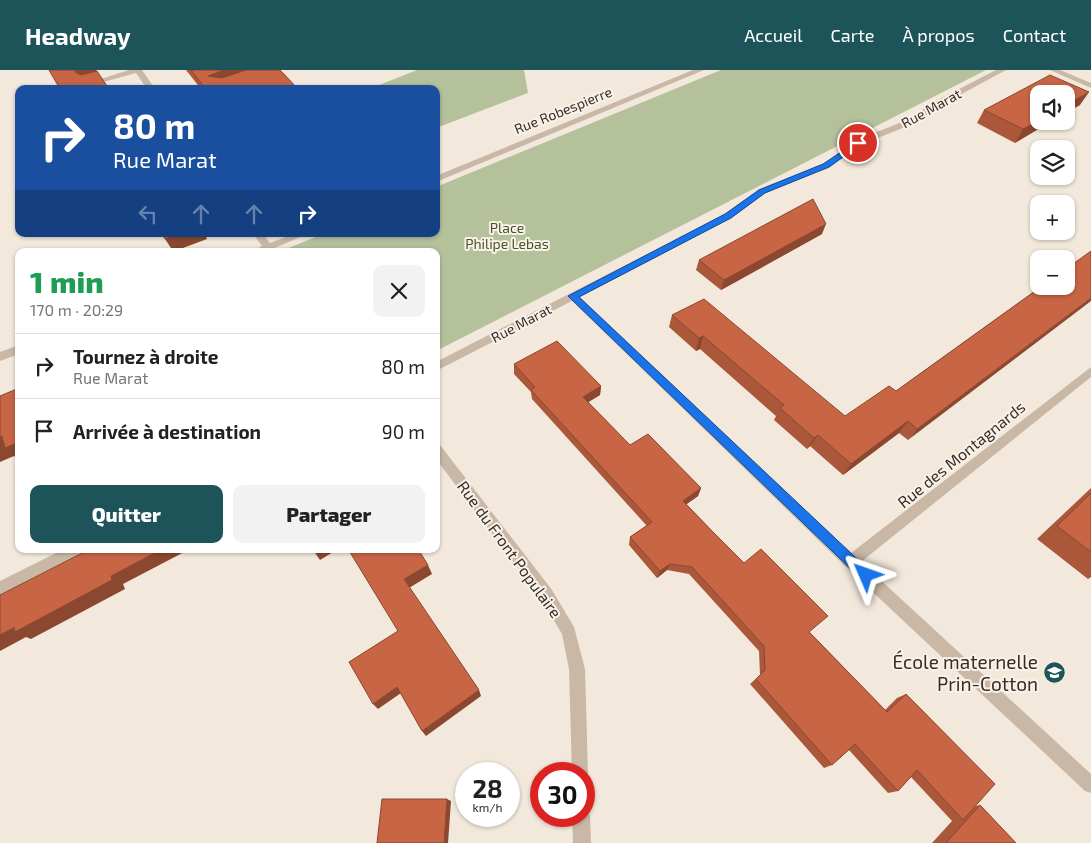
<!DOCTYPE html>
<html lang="fr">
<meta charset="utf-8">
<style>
body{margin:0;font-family:"Exo 2",sans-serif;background:#f2f2f2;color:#222;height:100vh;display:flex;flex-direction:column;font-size:19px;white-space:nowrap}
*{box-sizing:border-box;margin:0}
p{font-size:16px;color:#767676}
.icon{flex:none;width:28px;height:28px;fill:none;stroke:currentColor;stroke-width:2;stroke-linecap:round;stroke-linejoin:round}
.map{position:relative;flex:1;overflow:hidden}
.panel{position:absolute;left:15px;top:178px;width:425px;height:305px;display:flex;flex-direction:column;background:#fff;border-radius:10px;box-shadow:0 1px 4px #0004}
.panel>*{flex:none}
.banner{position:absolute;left:15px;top:15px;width:425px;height:152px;border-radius:10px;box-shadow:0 1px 4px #0004;background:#1a4fa0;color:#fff;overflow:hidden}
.controls{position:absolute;left:1030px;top:15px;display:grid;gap:10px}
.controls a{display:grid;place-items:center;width:45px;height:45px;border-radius:10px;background:#fff;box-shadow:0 1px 4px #0004;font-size:25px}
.speed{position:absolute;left:455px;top:692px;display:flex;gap:10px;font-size:25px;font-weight:700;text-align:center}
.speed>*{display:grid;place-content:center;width:65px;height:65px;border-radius:50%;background:#fff;box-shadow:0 1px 4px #0004;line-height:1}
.speed small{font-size:12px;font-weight:400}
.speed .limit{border:8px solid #d22;background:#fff;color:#111}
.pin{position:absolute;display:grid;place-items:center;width:42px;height:42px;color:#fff;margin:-21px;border:2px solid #fff;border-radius:50%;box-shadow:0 1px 5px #0007}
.me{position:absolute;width:55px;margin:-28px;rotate:313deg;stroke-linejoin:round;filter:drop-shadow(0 0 4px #0008)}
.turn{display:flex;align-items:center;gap:18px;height:105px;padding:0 15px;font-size:22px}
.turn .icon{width:65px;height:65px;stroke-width:2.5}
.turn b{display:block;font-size:35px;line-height:42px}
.lanes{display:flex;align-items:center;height:48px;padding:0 15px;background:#0003;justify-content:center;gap:25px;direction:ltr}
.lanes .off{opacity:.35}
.round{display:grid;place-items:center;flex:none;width:52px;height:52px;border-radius:10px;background:#f2f2f2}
.overview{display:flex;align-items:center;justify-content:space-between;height:85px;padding:0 15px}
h1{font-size:30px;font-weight:800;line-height:38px;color:#1e9e55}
.cta{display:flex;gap:10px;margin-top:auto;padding:10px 15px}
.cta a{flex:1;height:58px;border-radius:10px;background:#1d5459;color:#fff;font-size:20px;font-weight:800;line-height:58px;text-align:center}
.cta a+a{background:#f2f2f2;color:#222}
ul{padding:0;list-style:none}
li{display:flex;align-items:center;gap:15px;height:65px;padding:0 15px;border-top:1px solid #e0e0e0}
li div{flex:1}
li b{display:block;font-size:19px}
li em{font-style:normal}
header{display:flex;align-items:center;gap:30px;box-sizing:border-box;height:70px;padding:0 25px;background:#1d5459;color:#fff}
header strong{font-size:24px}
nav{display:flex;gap:28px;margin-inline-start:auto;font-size:18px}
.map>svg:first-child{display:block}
.green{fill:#b4c19b}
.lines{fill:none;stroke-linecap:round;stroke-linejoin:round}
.minor{fill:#cab8a7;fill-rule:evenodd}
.wall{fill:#ab573a}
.shaded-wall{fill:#8b4730}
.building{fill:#c76544;stroke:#8b4730}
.route{fill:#1a73e8;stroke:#114b97}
.labels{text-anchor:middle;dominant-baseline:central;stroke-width:4;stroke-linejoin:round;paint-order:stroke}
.far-street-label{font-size:14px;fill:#372d28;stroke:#faf2e8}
.far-park-label{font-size:14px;fill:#46552b;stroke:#faf2e8}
.street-label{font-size:16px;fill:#372d28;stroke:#faf2e8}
.near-poi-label{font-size:19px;fill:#372d28;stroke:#faf2e8;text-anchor:end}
</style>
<header>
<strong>Headway</strong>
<nav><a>Accueil</a><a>Carte</a><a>À propos</a><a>Contact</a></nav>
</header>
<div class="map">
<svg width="1091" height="773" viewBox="0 0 1091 773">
<rect width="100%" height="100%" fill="#f2e8db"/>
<g class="green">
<polygon points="417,0 524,0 528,23 436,58 436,19 369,19"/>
<polygon points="721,0 986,0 436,281 436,181 281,181 323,164 436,164 436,117"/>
</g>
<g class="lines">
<g class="minor">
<polygon points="129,0 142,0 155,19 147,19 136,3 89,16 85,14"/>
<polygon points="693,0 704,0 436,112 436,106"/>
<polygon points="996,0 1006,0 932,40 923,50 860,75 829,98 765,123 731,148 580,227 851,483 1091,297 1091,307 861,492 1091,704 1091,723 1085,721 846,497 572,231 436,301 436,292 725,144 759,119 823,94 854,71 917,46 926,36"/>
<polygon points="1050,0 1060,0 1091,13 1091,18"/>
<polygon points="253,164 263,164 270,173 294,164 307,164 268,181 254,181 262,176"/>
<polygon points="19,275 19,284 0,291 0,282"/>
<polygon points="436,374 440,375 552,520 574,557 585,599 588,704 586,710 584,711 584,704 572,704 569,599 562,564 542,530 436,389"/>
<polygon points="64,479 84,479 82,483 0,525 0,511"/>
<polygon points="584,739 587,740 590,746 591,773 573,773 572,746 584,746"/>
</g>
</g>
<g class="wall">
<polygon points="186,0 280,0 298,19 201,19"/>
<polygon points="1080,35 1039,51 1015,73 977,53 984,40"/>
<polygon points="822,164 721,220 696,200 699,190"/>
<polygon points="1042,216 908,370 899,363 843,405 810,376 807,379 774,350 776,346 700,279 696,281 669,257 672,245 845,346 896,321"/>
<polygon points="514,294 601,316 600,325 588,332 630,375 701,418 698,426 686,434 885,640 897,628 906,624 975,736 980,735 1016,773 932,773 952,751 911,707 898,721 888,723 849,680 832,695 824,698 750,614 760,605 759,581 689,504 667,500 657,508 629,475 630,467 647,456 532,329 531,322 514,304"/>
<polygon points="1091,418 1091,507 1088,509 1037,469"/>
</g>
<g class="shaded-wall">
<polygon points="75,0 96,0 100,7 82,15 75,2"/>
<polygon points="224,0 249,0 215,19 208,6"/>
<polygon points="1089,22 1080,35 1066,43 1066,35"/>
<polygon points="1039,51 1052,51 1015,73 1023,59"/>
<polygon points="826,154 822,164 721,220 724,210"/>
<polygon points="179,164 205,164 207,169 175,181 173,181 165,169"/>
<polygon points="1091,228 1091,231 908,370 917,359"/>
<polygon points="703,266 700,279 696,281 699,268"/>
<polygon points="601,316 600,325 582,336 583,327"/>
<polygon points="908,351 899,363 843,405 851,394"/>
<polygon points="818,365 810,376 807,379 814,368"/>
<polygon points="2,366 19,372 19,389 14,386 0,392 0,367"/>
<polygon points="701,418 698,426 680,439 683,431"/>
<polygon points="162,479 190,479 123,514 125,519 31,569 26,567 0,581 0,565"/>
<polygon points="190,479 199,479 193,482"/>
<polygon points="316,479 338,479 320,490 313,480"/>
<polygon points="670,494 667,500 657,508 660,501"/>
<polygon points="428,495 432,504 409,518 404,509"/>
<polygon points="397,617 401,623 378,639 373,634"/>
<polygon points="479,620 481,626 426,666 422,661"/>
<polygon points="447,729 451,731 448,773 444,773"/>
</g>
<g class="building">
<polygon points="49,0 75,0 75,2 81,5 97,1 109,19 60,19"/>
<polygon points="191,0 224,0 208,6 222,8 246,0 280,0 298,19 206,19"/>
<polygon points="1050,5 1089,22 1066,35 1066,24 1039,24 1039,51 1023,59 984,40"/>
<polygon points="813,129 826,154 724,210 699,190"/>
<polygon points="162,164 179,164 165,169"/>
<polygon points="1091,181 1091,228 917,359 908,351 851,394 818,365 814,368 780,338 784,335 703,266 699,268 672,245 704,229 845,346 889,316 896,321 1042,216 1066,216 1066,199"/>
<polygon points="557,271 601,316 583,327 630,375 648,364 701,418 683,431 713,462 744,493 761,479 828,546 809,562 887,642 906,624 995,714 963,750 917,700 898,721 855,674 832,695 756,609 765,600 764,576 692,497 670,494 660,501 630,467 652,452 531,320 535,317 514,294"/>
<polygon points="19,318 19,372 5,378 2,366 0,367 0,326"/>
<polygon points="1091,423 1091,482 1057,456"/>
<polygon points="90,479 162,479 111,506 112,510 15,562 14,557 0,565 0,525"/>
<polygon points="348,479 418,479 428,495 404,509 479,620 422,661 397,617 373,634 349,592 398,561"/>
<polygon points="382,729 447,729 444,773 377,773"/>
<polygon points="980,735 1016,773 946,773"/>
</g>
<polygon class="route" points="858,71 861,73 860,75 829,97 765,123 731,148 579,227 870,501 872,505 870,509 866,511 861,509 568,226 725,144 759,120 823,94"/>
<defs>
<symbol id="school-disc" viewBox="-11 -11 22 22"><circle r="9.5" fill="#1d5459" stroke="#faf2e8"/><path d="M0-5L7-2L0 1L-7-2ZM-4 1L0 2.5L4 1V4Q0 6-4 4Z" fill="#fff"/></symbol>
</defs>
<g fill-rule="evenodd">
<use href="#school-disc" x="1042" y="590" width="25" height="25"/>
</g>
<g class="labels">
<g class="far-street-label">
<text transform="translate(931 38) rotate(-29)">Rue Marat</text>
<text transform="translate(563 40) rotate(-22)">Rue Robespierre</text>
<text transform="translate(521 253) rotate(-28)">Rue Marat</text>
</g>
<g class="far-park-label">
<text x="507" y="157">Place<tspan x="507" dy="16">Philipe Lebas</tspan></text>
</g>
<g class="street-label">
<text transform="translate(961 384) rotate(-39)">Rue des Montagnards</text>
<text transform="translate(510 479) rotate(54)">Rue du Front Populaire</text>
</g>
<g class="near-poi-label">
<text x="1038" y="591">École maternelle<tspan x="1038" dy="22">Prin-Cotton</tspan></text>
</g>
</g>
</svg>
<div class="controls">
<a><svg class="icon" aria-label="sound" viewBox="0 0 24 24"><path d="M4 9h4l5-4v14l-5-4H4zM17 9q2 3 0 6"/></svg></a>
<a><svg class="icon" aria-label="layers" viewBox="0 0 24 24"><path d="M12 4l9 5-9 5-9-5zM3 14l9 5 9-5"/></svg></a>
<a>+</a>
<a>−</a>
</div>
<div class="speed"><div>28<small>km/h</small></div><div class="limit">30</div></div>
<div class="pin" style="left:858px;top:73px;background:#d93025"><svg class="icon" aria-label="arrive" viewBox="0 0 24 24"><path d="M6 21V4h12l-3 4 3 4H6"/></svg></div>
<svg class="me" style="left:866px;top:505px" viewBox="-20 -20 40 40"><path d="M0-17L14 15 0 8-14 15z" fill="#1a73e8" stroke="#fff" stroke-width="4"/></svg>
<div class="banner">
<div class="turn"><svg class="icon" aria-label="right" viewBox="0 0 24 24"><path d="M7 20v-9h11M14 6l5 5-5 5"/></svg><div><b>80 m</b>Rue Marat</div></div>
<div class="lanes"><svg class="icon off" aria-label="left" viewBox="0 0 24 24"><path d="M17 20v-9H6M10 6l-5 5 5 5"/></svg><svg class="icon off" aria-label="ahead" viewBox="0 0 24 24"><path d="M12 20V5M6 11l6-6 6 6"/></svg><svg class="icon off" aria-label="ahead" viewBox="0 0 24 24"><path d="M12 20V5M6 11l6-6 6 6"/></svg><svg class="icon" aria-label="right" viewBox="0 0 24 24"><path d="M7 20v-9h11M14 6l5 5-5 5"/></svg></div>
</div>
<section class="panel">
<div class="overview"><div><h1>1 min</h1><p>170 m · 20:29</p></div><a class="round"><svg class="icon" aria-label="close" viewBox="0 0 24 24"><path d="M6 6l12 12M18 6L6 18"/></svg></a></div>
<ul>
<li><svg class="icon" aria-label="right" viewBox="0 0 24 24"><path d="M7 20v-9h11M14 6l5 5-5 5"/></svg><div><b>Tournez à droite</b><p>Rue Marat</p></div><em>80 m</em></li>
<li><svg class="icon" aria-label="arrive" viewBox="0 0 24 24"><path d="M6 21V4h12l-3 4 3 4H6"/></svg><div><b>Arrivée à destination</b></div><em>90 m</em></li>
</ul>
<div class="cta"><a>Quitter</a><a>Partager</a></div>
</section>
</div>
